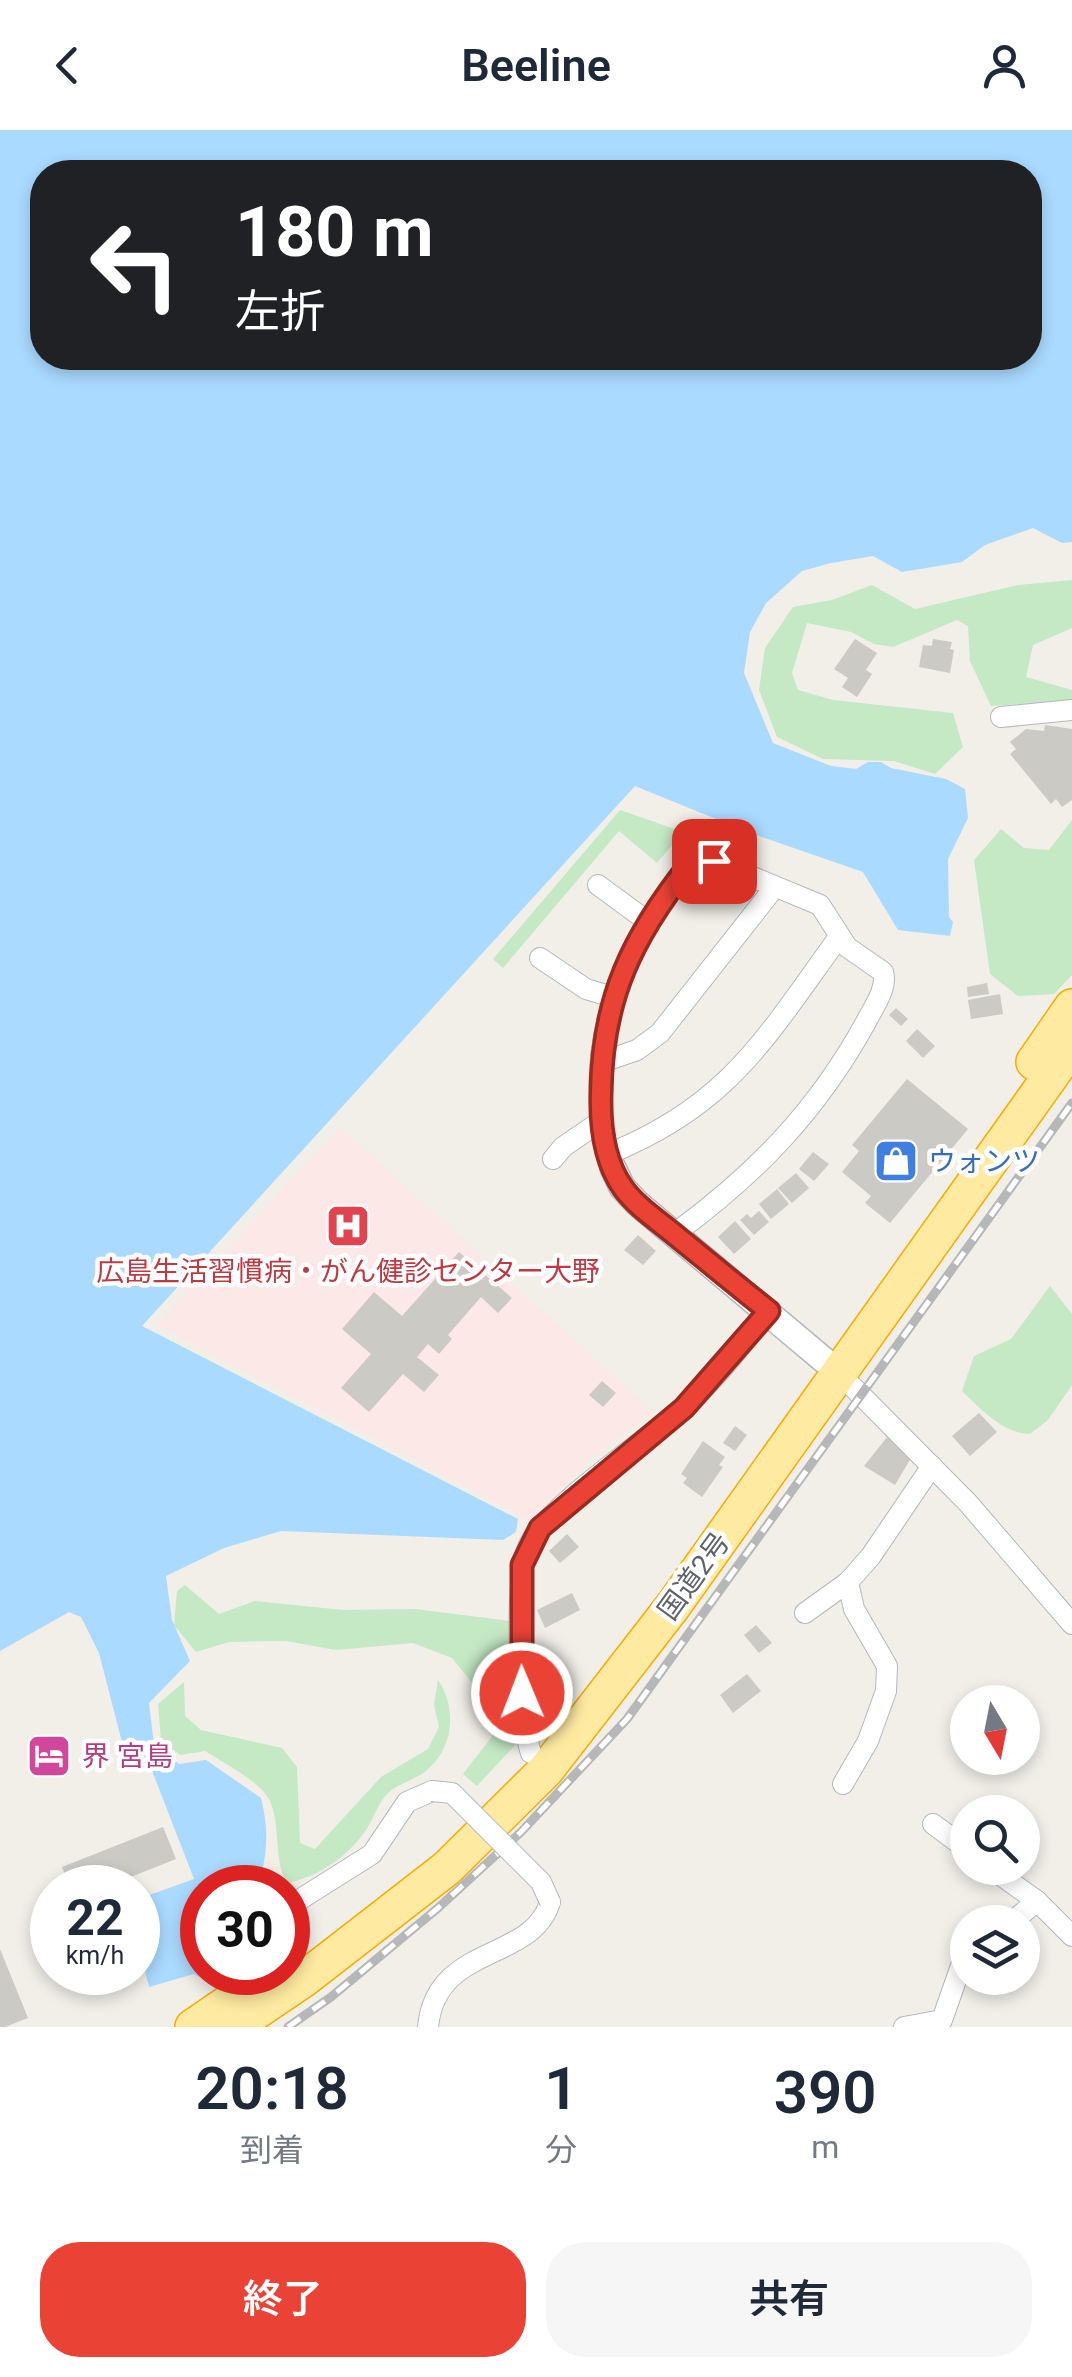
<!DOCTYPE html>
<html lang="ja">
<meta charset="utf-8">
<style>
body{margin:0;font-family:Roboto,"Noto Sans JP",sans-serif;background:#f6f6f7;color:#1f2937;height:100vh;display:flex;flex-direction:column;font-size:38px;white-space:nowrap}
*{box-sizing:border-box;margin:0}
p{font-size:32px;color:#747a83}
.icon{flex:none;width:55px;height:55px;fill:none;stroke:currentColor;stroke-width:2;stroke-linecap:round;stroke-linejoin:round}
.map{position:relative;height:1897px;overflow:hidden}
.panel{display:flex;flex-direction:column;background:#fff;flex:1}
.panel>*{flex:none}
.banner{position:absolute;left:30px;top:30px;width:1012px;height:210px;border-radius:40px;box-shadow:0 5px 15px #0003;background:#202124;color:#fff;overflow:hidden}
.needle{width:65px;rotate:170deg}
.controls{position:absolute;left:950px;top:1555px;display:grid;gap:20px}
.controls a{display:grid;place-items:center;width:90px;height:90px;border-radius:50%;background:#fff;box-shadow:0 5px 15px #0003;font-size:50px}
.speed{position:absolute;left:30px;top:1735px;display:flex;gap:20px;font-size:50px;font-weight:700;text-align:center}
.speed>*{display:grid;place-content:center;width:130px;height:130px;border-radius:50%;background:#fff;box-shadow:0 5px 15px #0003;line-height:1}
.speed small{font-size:25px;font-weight:400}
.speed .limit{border:15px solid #d22;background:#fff;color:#111}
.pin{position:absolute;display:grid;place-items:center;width:85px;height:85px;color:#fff;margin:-42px;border-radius:20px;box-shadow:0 5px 15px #0006}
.me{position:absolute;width:110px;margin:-55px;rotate:359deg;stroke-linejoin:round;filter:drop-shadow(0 0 8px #0008)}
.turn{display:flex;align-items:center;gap:35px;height:210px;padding:0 40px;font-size:45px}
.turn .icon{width:130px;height:130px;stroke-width:2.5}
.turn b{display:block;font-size:70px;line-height:85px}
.eta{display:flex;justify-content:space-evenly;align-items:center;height:170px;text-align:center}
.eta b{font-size:60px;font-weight:600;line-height:70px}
.primary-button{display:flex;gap:20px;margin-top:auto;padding:20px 40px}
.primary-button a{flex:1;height:115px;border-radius:40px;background:#ea4335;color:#fff;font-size:40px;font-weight:600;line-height:115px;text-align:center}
.primary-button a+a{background:#f6f6f7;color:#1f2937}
header{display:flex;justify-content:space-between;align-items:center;height:130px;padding:0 40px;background:#fff;font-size:45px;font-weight:600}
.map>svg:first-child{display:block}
.medical{fill:#fce8e6}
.green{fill:#c5e8c5}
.water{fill:#aadaff;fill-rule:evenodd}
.building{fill:#cccac5}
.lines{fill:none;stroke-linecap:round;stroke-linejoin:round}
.minor-casing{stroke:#b5b8bc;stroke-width:22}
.tertiary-casing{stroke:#b5b8bc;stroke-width:28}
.trunk-casing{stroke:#f9ab00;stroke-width:38}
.minor{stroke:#fff;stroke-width:20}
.tertiary{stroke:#fff;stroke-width:25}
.trunk{stroke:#feeaa1;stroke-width:35}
.rail-casing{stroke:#b6b7b8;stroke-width:9}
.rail{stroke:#fff;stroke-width:5;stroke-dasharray:15;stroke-linecap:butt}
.minor-bridge-casing{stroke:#b5b8bc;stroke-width:22;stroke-linecap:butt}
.minor-bridge{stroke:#fff;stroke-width:20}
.route-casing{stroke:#982c22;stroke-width:25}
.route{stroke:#ea4335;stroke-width:18}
.labels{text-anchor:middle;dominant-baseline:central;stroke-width:9;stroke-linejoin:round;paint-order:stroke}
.shop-label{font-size:28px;fill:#366cbe;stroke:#fff;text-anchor:start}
.health-label{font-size:28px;fill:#be3a42;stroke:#fff}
.street-label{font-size:28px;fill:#5f6368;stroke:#fff}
.hotel-label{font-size:28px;fill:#b23c85;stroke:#fff;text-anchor:start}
</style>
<header><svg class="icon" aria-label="back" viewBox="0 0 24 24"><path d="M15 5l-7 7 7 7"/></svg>Beeline<svg class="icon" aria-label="person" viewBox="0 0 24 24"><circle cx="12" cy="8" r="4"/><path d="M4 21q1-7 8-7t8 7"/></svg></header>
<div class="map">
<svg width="1072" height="1897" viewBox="0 0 1072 1897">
<rect width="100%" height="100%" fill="#f1efe8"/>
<polygon class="medical" points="340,998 653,1282 593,1326 530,1390 157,1195"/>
<g class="green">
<polygon points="1072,450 1072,498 1033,515 1026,547 1072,560 1072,571 991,576 970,531 968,496 957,490 893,517 874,514 851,502 807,493 792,543 798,560 833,570 953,583 963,617 935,644 894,631 823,629 777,607 759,560 765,518 793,477 832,470 872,455 915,479 1018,455"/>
<polygon points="620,680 683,702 657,733 619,701 503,838 493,829"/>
<polygon points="1072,690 1072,845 1054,864 1018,866 990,844 974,730 1001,699 1024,718 1049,720"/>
<path d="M1050,1156L1072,1184V1255L1048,1290L1030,1304C1001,1302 983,1281 962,1261L974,1226L1011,1209Z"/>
<polygon points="185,1455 219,1484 255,1471 343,1480 415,1479 511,1491 516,1614 477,1656 463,1644 497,1600 493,1579 452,1528 413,1513 336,1520 286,1511 229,1512 196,1522 174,1495 177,1461"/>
<path d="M438,1550C457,1578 454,1617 427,1640C416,1650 398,1653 387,1664C379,1672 374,1687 368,1697C350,1725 319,1747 287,1753C271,1727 284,1685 264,1662C249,1646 224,1633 205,1621L180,1625L161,1610L158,1574L184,1552L185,1586L201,1600L282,1618L297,1637L300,1713L315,1719L381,1647L428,1619L439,1597L434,1575Z"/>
</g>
<path class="water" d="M0,0H1072V412L1062,413L1033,398L985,415L962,432L902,442L873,426L831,433L802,441L766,473L750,502L744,543L773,613L831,636L856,639L868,632H881L891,638L946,649L965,659L968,688L948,729L949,787L953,792L950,806L898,800L863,742L753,704L635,656L142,1196L518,1389L516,1402L503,1410L281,1401L224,1418L166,1446L172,1490L190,1531L149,1573L154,1615L179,1634L206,1630L261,1668C269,1700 268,1727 257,1757L202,1758V1842L214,1843L208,1851L194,1844L149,1857L143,1833L138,1834V1769L194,1749L149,1633L125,1624L99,1523L81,1487L69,1482L0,1521ZM42,42H1030V228H42Z"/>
<g class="building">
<polygon points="855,509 877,523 866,540 872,544 857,567 842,557 848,548 834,539"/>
<polygon points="933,509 952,512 950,519 954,520 950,543 919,537 923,515 932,516"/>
<polygon points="1045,595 1072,599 1072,670 1062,677 1056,669 1051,674 1010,624 1016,619 1010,612 1026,599 1044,601"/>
<polygon points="987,853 989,864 968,867 967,857"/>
<polygon points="1000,864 1003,884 971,889 968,870"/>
<polygon points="896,878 908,889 901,896 889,885"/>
<polygon points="917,899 935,916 923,928 906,911"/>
<polygon points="907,949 968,999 890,1093 865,1073 871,1066 842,1042 859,1021 852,1015"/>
<polygon points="813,1022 829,1034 814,1051 799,1039"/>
<polygon points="796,1043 809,1058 792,1073 778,1058"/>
<polygon points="777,1059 789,1074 771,1089 759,1074"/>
<polygon points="759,1081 769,1092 754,1105 740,1090 747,1084 751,1088"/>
<polygon points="735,1091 751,1109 734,1124 718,1107"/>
<polygon points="638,1105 656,1121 643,1135 624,1120"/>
<polygon points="459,1122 512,1168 498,1183 481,1167 448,1205 452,1209 439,1224 428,1214 417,1227 439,1245 424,1262 403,1244 369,1282 341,1258 371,1224 342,1199 374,1162 402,1186"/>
<polygon points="602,1251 616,1263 603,1277 589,1265"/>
<polygon points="979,1283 997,1302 970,1326 952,1306"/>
<polygon points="735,1296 747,1305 735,1321 723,1313"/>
<polygon points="888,1306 914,1323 895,1355 864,1336"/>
<polygon points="703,1311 725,1327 719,1335 723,1337 702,1367 683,1353 687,1348 681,1344"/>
<polygon points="567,1404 579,1417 560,1433 549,1421"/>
<polygon points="572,1463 580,1480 545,1498 537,1480"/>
<polygon points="756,1495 772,1513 759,1523 744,1505"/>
<polygon points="747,1544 761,1561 733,1583 720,1565"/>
<polygon points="163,1697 176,1729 103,1758 70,1758 62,1737"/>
<polygon points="0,1819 28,1888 5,1897 0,1897"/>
</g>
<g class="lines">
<defs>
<g id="minor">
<polyline points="1001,587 1072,580"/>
<polyline points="598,755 647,791"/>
<polyline points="540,828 586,859 613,867"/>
<polyline points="602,932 637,920 660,903 774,758"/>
<path d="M608,1024C729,976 766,907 839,807"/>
<polyline points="553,1029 563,1017 601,991"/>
<path d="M613,1038C576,926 619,822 690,734L714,731L820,775L847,817L883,842C888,858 873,878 866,892C817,981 756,1044 674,1104"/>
<polyline points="832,1236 968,1373 1072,1494"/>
<polyline points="805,1483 848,1452 871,1426 932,1336"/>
<path d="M531,1623C519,1587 514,1451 528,1417C546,1376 645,1312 682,1279C715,1251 741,1215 769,1181"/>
<polyline points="843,1654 868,1611 886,1561 887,1536 854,1479 848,1452"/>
<polyline points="933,1694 968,1720"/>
<polyline points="991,1738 1037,1771 1072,1806"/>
<polyline points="288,1777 372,1724 407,1672 432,1661"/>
<polyline points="1012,1792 1037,1771"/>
<polyline points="288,1827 304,1849"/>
<path d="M428,1897C436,1813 532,1833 550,1772"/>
<polyline points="904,1897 942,1890 961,1836 968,1830"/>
</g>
<polyline id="tertiary" points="613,1038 622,1057 637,1073 825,1231"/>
<g id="trunk">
<polyline points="1034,932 1072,877"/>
<polyline points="193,1897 250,1858"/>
<polyline points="233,1897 304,1849 447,1738 546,1640 673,1476 1072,916"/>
</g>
</defs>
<use href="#minor" class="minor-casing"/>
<use href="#tertiary" class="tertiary-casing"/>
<use href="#trunk" class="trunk-casing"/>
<use href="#minor" class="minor"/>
<use href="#tertiary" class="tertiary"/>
<use href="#trunk" class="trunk"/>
<defs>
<polyline id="rail" points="288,1897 331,1867 438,1778 521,1702 627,1589 1072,973"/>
</defs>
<use href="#rail" class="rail-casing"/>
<use href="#rail" class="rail"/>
<defs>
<polyline id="minor-bridge" points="432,1661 452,1663 541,1752 550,1772"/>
</defs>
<use href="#minor-bridge" class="minor-bridge-casing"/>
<use href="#minor-bridge" class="minor-bridge"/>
</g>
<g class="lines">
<defs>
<path id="route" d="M522,1563V1435L540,1398L684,1278L769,1181C737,1156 706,1130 674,1104C657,1090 636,1076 623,1058C604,1031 600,995 601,963C602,869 632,807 690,734L714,731"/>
</defs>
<use href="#route" class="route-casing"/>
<use href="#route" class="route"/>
</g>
<defs>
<symbol id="shop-square" viewBox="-11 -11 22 22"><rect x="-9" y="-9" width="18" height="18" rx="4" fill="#3f7fe0" stroke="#fff"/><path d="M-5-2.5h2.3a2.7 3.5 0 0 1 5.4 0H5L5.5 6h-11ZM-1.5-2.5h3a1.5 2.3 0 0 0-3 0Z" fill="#fff"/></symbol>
<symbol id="hospital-square" viewBox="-11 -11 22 22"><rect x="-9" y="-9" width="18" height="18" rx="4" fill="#e0444e" stroke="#fff"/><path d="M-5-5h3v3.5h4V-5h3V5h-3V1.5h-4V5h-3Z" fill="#fff"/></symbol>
<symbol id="hotel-square" viewBox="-11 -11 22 22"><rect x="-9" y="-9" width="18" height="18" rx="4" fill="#d1479c" stroke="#fff"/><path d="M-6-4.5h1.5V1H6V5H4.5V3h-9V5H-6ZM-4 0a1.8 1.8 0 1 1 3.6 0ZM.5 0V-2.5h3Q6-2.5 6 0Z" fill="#fff"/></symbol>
</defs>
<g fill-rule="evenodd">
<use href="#shop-square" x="871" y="1006" width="50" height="50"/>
<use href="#hospital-square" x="323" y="1071" width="50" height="50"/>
<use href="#hotel-square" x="24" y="1601" width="50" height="50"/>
</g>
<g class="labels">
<g class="shop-label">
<text x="928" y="1031">ウォンツ</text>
</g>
<g class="health-label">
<text x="348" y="1141">広島生活習慣病・がん健診センター大野</text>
</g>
<g class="street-label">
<text transform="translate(694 1446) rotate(-54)">国道2号</text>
</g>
<g class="hotel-label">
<text x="82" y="1626">界 宮島</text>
</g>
</g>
</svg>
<div class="controls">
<a><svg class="needle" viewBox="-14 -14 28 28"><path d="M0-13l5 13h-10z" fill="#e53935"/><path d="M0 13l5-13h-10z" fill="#747a83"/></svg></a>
<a><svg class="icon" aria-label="search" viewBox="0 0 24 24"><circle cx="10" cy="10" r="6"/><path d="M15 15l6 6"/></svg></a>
<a><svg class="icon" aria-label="layers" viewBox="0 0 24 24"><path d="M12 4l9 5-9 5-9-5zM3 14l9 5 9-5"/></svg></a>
</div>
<div class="speed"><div>22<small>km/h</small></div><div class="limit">30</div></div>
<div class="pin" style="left:714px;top:731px;background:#d93025"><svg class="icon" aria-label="arrive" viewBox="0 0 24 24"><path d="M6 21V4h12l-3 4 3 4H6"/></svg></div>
<svg class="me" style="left:522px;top:1563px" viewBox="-20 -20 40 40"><circle r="17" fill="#ea4335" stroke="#fff" stroke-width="3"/><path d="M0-11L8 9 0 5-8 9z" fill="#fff"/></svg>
<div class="banner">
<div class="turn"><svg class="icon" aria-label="left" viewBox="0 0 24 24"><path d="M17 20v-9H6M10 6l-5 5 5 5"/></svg><div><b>180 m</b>左折</div></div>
</div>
</div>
<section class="panel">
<div class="eta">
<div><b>20:18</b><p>到着</p></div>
<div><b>1</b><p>分</p></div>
<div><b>390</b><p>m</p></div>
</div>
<div class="primary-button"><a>終了</a><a>共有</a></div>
</section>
